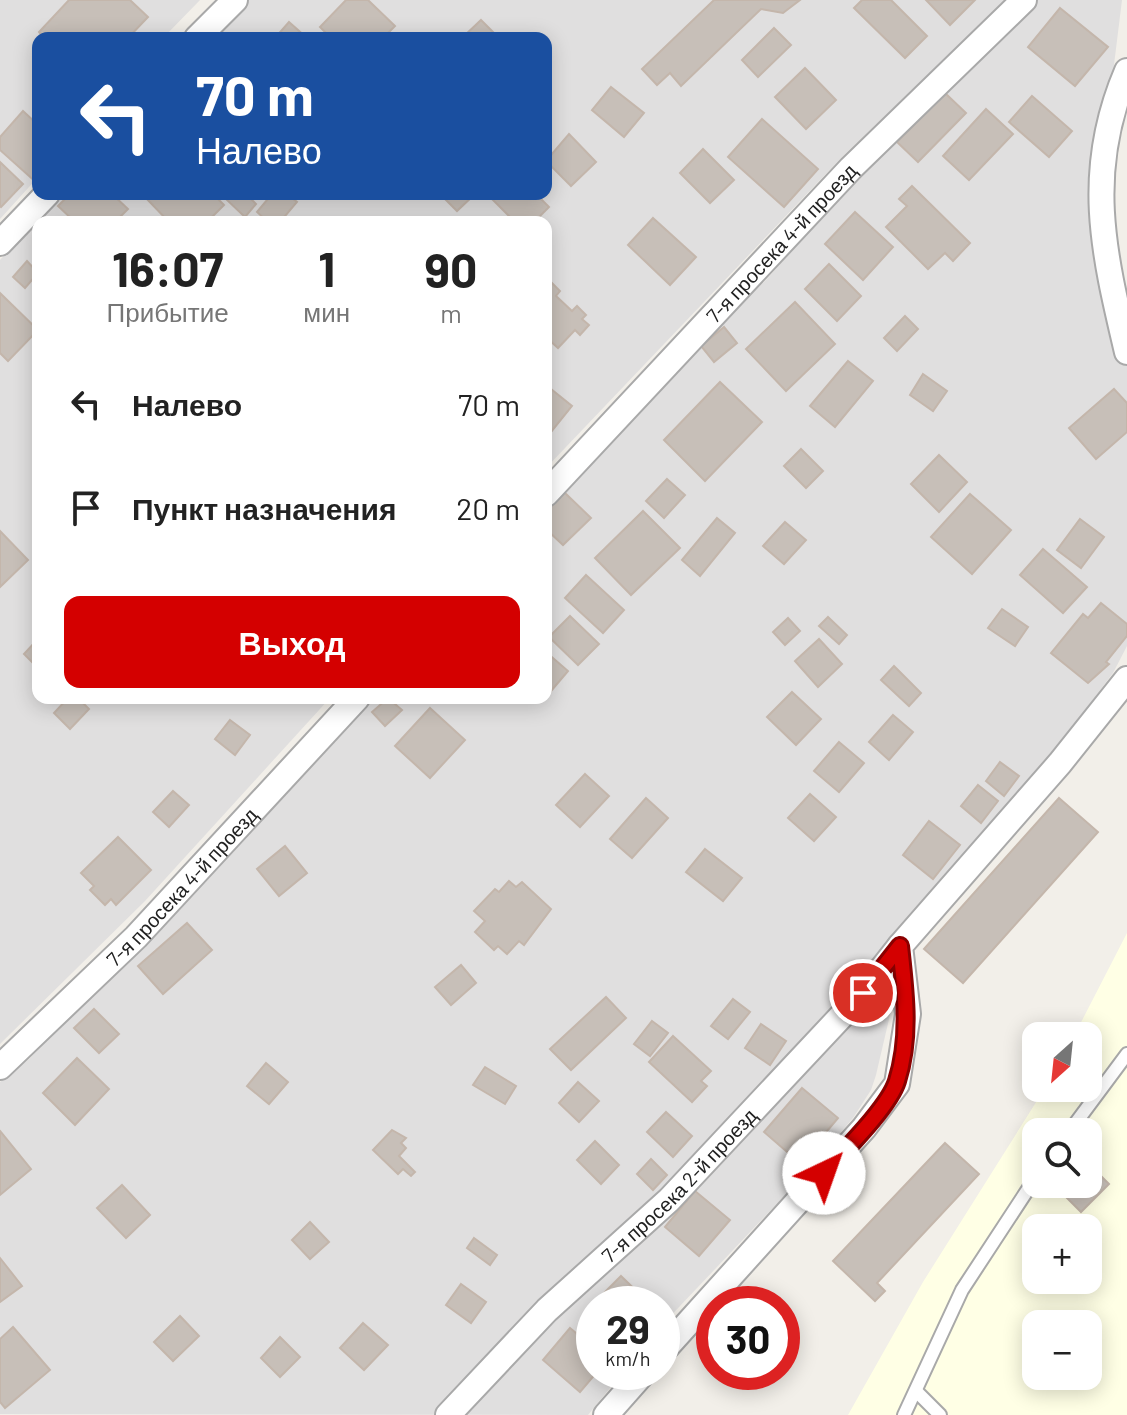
<!DOCTYPE html>
<html lang="ru">
<meta charset="utf-8">
<style>
body{margin:0;font-family:Barlow,sans-serif;background:#f6f6f6;color:#222;height:100vh;display:flex;flex-direction:column;font-size:30px;white-space:nowrap}
*{box-sizing:border-box;margin:0}
p{font-size:26px;color:#767676}
.icon{flex:none;width:44px;height:44px;fill:none;stroke:currentColor;stroke-width:2;stroke-linecap:round;stroke-linejoin:round}
.map{position:relative;flex:1;overflow:hidden}
.drawer{position:absolute;left:32px;top:216px;width:520px;height:488px;display:flex;flex-direction:column;background:#fff;border-radius:16px;box-shadow:0 4px 20px #0003}
.drawer>*{flex:none}
.guide{position:absolute;left:32px;top:32px;width:520px;height:168px;border-radius:16px;box-shadow:0 4px 20px #0003;background:#1a4fa0;color:#fff;overflow:hidden}
.needle{width:52px;rotate:207deg}
.buttons{position:absolute;left:1022px;top:1022px;display:grid;gap:16px}
.buttons a{display:grid;place-items:center;width:80px;height:80px;border-radius:16px;background:#fff;box-shadow:0 4px 20px #0003;font-size:40px}
.speed{position:absolute;left:576px;top:1286px;display:flex;gap:16px;font-size:40px;font-weight:700;text-align:center}
.speed>*{display:grid;place-content:center;width:104px;height:104px;border-radius:50%;background:#fff;box-shadow:0 4px 20px #0003;line-height:1}
.speed small{font-size:20px;font-weight:400}
.speed .limit{border:12px solid #d22;background:#fff;color:#111}
.pin{position:absolute;display:grid;place-items:center;width:68px;height:68px;color:#fff;margin:-34px;border:4px solid #fff;border-radius:50%;box-shadow:0 2px 8px #0007}
.me{position:absolute;width:88px;margin:-44px;rotate:42deg;stroke-linejoin:round;filter:drop-shadow(0 0 6px #0008)}
.turn{display:flex;align-items:center;gap:28px;height:168px;padding:0 32px;font-size:36px}
.turn .icon{width:104px;height:104px;stroke-width:2.5}
.turn b{display:block;font-size:56px;line-height:68px}
.eta{display:flex;justify-content:space-evenly;align-items:center;height:136px;text-align:center}
.eta b{font-size:48px;font-weight:700;line-height:56px}
.button{display:flex;gap:16px;margin-top:auto;padding:16px 32px}
.button a{flex:1;height:92px;border-radius:16px;background:#d40000;color:#fff;font-size:32px;font-weight:700;line-height:92px;text-align:center}
ul{padding:0;list-style:none}
li{display:flex;align-items:center;gap:24px;height:104px;padding:0 32px}
li div{flex:1}
li b{display:block;font-size:30px}
li em{font-style:normal}
.map>svg:first-child{display:block}
.residential{fill:#e0dfdf}
.education{fill:#ffffe5;fill-rule:evenodd}
.building{fill:#c7bfb8;stroke:#c4b6ab;stroke-width:2}
.lines{fill:none;stroke-linecap:round;stroke-linejoin:round}
.lane-casing{stroke:#a9a9a9;stroke-width:16}
.street-casing{stroke:#a9a9a9;stroke-width:28}
.lane{stroke:#fff;stroke-width:12}
.street{stroke:#fff;stroke-width:24}
.route-casing{stroke:#8a0000;stroke-width:20}
.route{stroke:#d40000;stroke-width:14}
.labels{text-anchor:middle;dominant-baseline:central;stroke-width:6;stroke-linejoin:round;paint-order:stroke}
.street-label{font-size:20px;fill:#222;stroke:#fff}
</style>
<div class="map">
<svg width="1127" height="1415" viewBox="0 0 1127 1415">
<rect width="100%" height="100%" fill="#f2efe9"/>
<g class="residential">
<polygon points="0,0 200,0 163,38 38,38 38,177 0,219"/>
<polygon points="248,0 1005,0 843,156 546,468 546,222 38,222 38,698 330,698 145,901 0,1044 0,260 60,194 546,194 546,38 210,38"/>
<polygon points="1035,0 1122,0 1112,81 1092,150 1093,227 1127,336 1127,646 1113,673 1052,754 899,929 893,1002 876,1075 871,1090 853,1118 807,1172 662,1325 662,1304 594,1304 594,1372 623,1372 588,1415 0,1414 0,1082 29,1059 368,698 546,698 546,503 695,347 766,280 897,132"/>
</g>
<path class="education" d="M1127,933V1415H848L923,1282L1045,1088H1088V1036H1074ZM1036,1132H1088V1184H1036ZM1036,1228H1088V1280H1036ZM1036,1324H1088V1376H1036Z"/>
<g class="building">
<polygon points="69,0 130,0 148,17 128,38 44,38 39,32"/>
<polygon points="346,0 368,0 395,26 383,38 331,38 320,27"/>
<polygon points="714,0 800,0 783,13 761,9 681,86 670,73 657,85 642,69"/>
<polygon points="862,0 891,0 927,36 905,58 854,8"/>
<polygon points="926,0 975,0 950,25"/>
<polygon points="1060,8 1108,47 1075,86 1028,47"/>
<polygon points="481,20 499,38 462,38"/>
<polygon points="289,22 307,38 275,38"/>
<polygon points="774,28 791,45 758,77 742,60"/>
<polygon points="805,68 836,100 806,129 775,97"/>
<polygon points="611,87 644,113 624,137 592,110"/>
<polygon points="945,93 966,113 918,162 897,142"/>
<polygon points="1032,96 1072,131 1049,157 1009,122"/>
<polygon points="986,109 1013,134 969,180 943,156"/>
<polygon points="23,111 38,125 38,184 0,150 0,137"/>
<polygon points="762,119 818,169 784,207 728,157"/>
<polygon points="569,134 596,162 571,186 546,161"/>
<polygon points="703,149 734,180 710,203 680,173"/>
<polygon points="0,162 23,184 1,207 0,206"/>
<polygon points="912,186 970,243 953,261 945,253 928,269 886,227 907,206 899,199"/>
<polygon points="70,194 112,194 128,209 115,222 75,222 58,206"/>
<polygon points="146,194 213,194 224,205 207,222 169,222 144,196"/>
<polygon points="232,194 246,194 256,204 245,217 227,200"/>
<polygon points="272,194 287,194 297,202 280,222 268,222 257,212"/>
<polygon points="440,194 475,194 457,211"/>
<polygon points="493,194 536,194 549,207 534,222 515,222 490,197"/>
<polygon points="855,212 893,247 863,280 825,244"/>
<polygon points="653,218 696,257 670,285 628,245"/>
<polygon points="27,261 38,273 25,288 13,277"/>
<polygon points="829,264 861,296 837,321 805,289"/>
<polygon points="546,277 560,291 556,296 572,311 577,306 586,315 582,319 589,325 580,335 575,330 558,348 546,337"/>
<polygon points="0,293 38,330 8,361 0,353"/>
<polygon points="795,302 835,344 786,391 746,349"/>
<polygon points="905,316 918,329 897,351 884,338"/>
<polygon points="724,327 737,343 714,362 701,346"/>
<polygon points="848,361 873,381 835,427 810,406"/>
<polygon points="923,374 947,391 933,411 910,395"/>
<polygon points="720,382 762,422 705,481 664,440"/>
<polygon points="546,385 572,406 547,437 546,437"/>
<polygon points="1114,389 1127,403 1127,432 1096,459 1069,428"/>
<polygon points="801,449 823,471 806,488 784,466"/>
<polygon points="939,455 967,482 939,512 911,484"/>
<polygon points="667,479 685,495 664,518 646,501"/>
<polygon points="564,492 591,518 563,545 546,529 546,510"/>
<polygon points="970,494 1011,530 972,574 931,537"/>
<polygon points="643,511 680,548 631,595 595,558"/>
<polygon points="717,518 735,533 700,576 682,560"/>
<polygon points="1080,519 1104,537 1081,568 1057,550"/>
<polygon points="785,522 806,540 784,564 763,546"/>
<polygon points="0,531 28,560 0,587"/>
<polygon points="1043,549 1087,587 1063,613 1020,575"/>
<polygon points="586,575 624,610 603,633 565,598"/>
<polygon points="1101,603 1127,624 1127,636 1106,662 1109,664 1088,683 1051,653 1083,614 1088,618"/>
<polygon points="1002,609 1028,627 1015,646 988,628"/>
<polygon points="570,616 599,644 578,665 549,637"/>
<polygon points="828,617 847,635 839,644 819,626"/>
<polygon points="788,618 800,631 785,645 773,632"/>
<polygon points="819,639 842,664 818,687 795,661"/>
<polygon points="37,640 38,641 38,668 24,654"/>
<polygon points="546,652 568,671 546,697"/>
<polygon points="894,666 921,693 909,706 881,680"/>
<polygon points="792,692 821,719 796,745 767,717"/>
<polygon points="68,698 78,698 89,709 70,729 54,713"/>
<polygon points="388,698 402,710 385,726 372,712"/>
<polygon points="430,708 465,740 430,778 395,746"/>
<polygon points="893,715 913,732 889,760 869,742"/>
<polygon points="230,720 250,735 235,755 215,739"/>
<polygon points="839,742 864,763 839,792 814,771"/>
<polygon points="1000,762 1019,776 1004,796 986,781"/>
<polygon points="585,774 609,796 580,827 556,805"/>
<polygon points="978,785 998,801 981,823 961,806"/>
<polygon points="173,791 189,805 169,827 153,812"/>
<polygon points="810,794 836,817 814,841 788,818"/>
<polygon points="646,798 668,818 632,858 610,839"/>
<polygon points="1059,798 1098,832 963,983 924,949"/>
<polygon points="929,821 960,845 933,879 903,855"/>
<polygon points="118,837 151,870 116,905 111,899 105,905 90,890 94,886 81,873"/>
<polygon points="285,846 307,873 279,896 257,869"/>
<polygon points="705,849 742,878 723,901 686,872"/>
<polygon points="509,881 516,887 522,882 551,909 524,945 519,941 507,954 498,946 494,950 475,932 485,921 474,911 495,889 499,892"/>
<polygon points="187,923 212,950 163,994 138,966"/>
<polygon points="461,965 476,983 451,1005 435,987"/>
<polygon points="606,997 626,1018 571,1070 550,1049"/>
<polygon points="733,999 750,1012 728,1039 711,1026"/>
<polygon points="94,1009 119,1034 99,1053 74,1028"/>
<polygon points="652,1021 668,1033 650,1056 634,1044"/>
<polygon points="761,1024 786,1041 770,1065 745,1048"/>
<polygon points="673,1036 711,1071 701,1081 707,1086 692,1102 649,1062"/>
<polygon points="77,1058 109,1089 75,1125 43,1093"/>
<polygon points="266,1063 288,1082 269,1104 247,1086"/>
<polygon points="485,1067 516,1086 505,1104 473,1085"/>
<polygon points="578,1082 599,1101 579,1122 559,1103"/>
<polygon points="802,1088 838,1118 800,1163 764,1132"/>
<polygon points="666,1112 692,1136 673,1157 647,1132"/>
<polygon points="392,1130 406,1138 401,1143 406,1148 399,1156 415,1172 411,1176 403,1169 398,1174 373,1150"/>
<polygon points="0,1131 31,1169 0,1195"/>
<polygon points="595,1141 619,1165 601,1184 577,1160"/>
<polygon points="945,1143 979,1174 877,1283 885,1291 875,1301 833,1261"/>
<polygon points="651,1159 667,1175 653,1190 637,1174"/>
<polygon points="1088,1163 1109,1184 1081,1212 1054,1185 1088,1184"/>
<polygon points="122,1185 150,1215 126,1238 97,1208"/>
<polygon points="695,1191 730,1220 699,1256 665,1227"/>
<polygon points="310,1222 329,1242 310,1259 292,1240"/>
<polygon points="474,1238 497,1255 490,1265 467,1248"/>
<polygon points="0,1258 22,1286 0,1302"/>
<polygon points="621,1276 648,1302 594,1304 594,1311 590,1307"/>
<polygon points="461,1284 486,1302 471,1323 446,1305"/>
<polygon points="180,1316 199,1336 173,1361 154,1342"/>
<polygon points="363,1323 388,1345 364,1370 340,1348"/>
<polygon points="13,1327 50,1370 5,1408 0,1402 0,1339"/>
<polygon points="570,1328 594,1348 594,1372 597,1372 580,1392 543,1360"/>
<polygon points="280,1337 300,1357 280,1377 261,1358"/>
</g>
<g class="lines">
<defs>
<g id="lane">
<polyline points="1069,1132 1127,1054"/>
<polyline points="916,1391 940,1415"/>
<polyline points="904,1415 962,1290 1036,1177"/>
</g>
<g id="street">
<polyline points="197,38 235,0"/>
<path d="M1127,71C1084,171 1103,251 1127,352"/>
<polyline points="0,243 47,194"/>
<path id="s1" d="M546,494L851,168L1024,0"/>
<path id="s2" d="M0,1067L136,937L357,698"/>
<polyline points="662,1352 864,1128 897,1084 908,1014 900,946 1060,763 1127,679"/>
<path id="s3" d="M448,1415L547,1310L669,1200L863,993L900,946"/>
<polyline points="606,1415 644,1372"/>
</g>
</defs>
<use href="#lane" class="lane-casing"/>
<use href="#street" class="street-casing"/>
<use href="#lane" class="lane"/>
<use href="#street" class="street"/>
</g>
<g class="lines">
<defs>
<path id="route" d="M824,1173C843,1152 889,1107 897,1081C911,1037 905,991 900,946L863,993"/>
</defs>
<use href="#route" class="route-casing"/>
<use href="#route" class="route"/>
</g>
<g class="labels">
<g class="street-label">
<text stroke="none"><textPath href="#s1" startOffset="344">7-я просека 4-й проезд</textPath></text>
<text stroke="none"><textPath href="#s2" startOffset="256">7-я просека 4-й проезд</textPath></text>
<text stroke="none"><textPath href="#s3" startOffset="326">7-я просека 2-й проезд</textPath></text>
</g>
</g>
</svg>
<div class="buttons">
<a><svg class="needle" viewBox="-14 -14 28 28"><path d="M0-13l5 13h-10z" fill="#e53935"/><path d="M0 13l5-13h-10z" fill="#767676"/></svg></a>
<a><svg class="icon" aria-label="search" viewBox="0 0 24 24"><circle cx="10" cy="10" r="6"/><path d="M15 15l6 6"/></svg></a>
<a>+</a>
<a>−</a>
</div>
<div class="speed"><div>29<small>km/h</small></div><div class="limit">30</div></div>
<div class="pin" style="left:863px;top:993px;background:#d93025"><svg class="icon" aria-label="arrive" viewBox="0 0 24 24"><path d="M6 21V4h12l-3 4 3 4H6"/></svg></div>
<svg class="me" style="left:824px;top:1173px" viewBox="-20 -20 40 40"><circle r="19" fill="#fff"/><path d="M0-13L10 11 0 6-10 11z" fill="#d40000"/></svg>
<div class="guide">
<div class="turn"><svg class="icon" aria-label="left" viewBox="0 0 24 24"><path d="M17 20v-9H6M10 6l-5 5 5 5"/></svg><div><b>70 m</b>Налево</div></div>
</div>
<section class="drawer">
<div class="eta">
<div><b>16:07</b><p>Прибытие</p></div>
<div><b>1</b><p>мин</p></div>
<div><b>90</b><p>m</p></div>
</div>
<ul>
<li><svg class="icon" aria-label="left" viewBox="0 0 24 24"><path d="M17 20v-9H6M10 6l-5 5 5 5"/></svg><div><b>Налево</b></div><em>70 m</em></li>
<li><svg class="icon" aria-label="arrive" viewBox="0 0 24 24"><path d="M6 21V4h12l-3 4 3 4H6"/></svg><div><b>Пункт назначения</b></div><em>20 m</em></li>
</ul>
<div class="button"><a>Выход</a></div>
</section>
</div>
